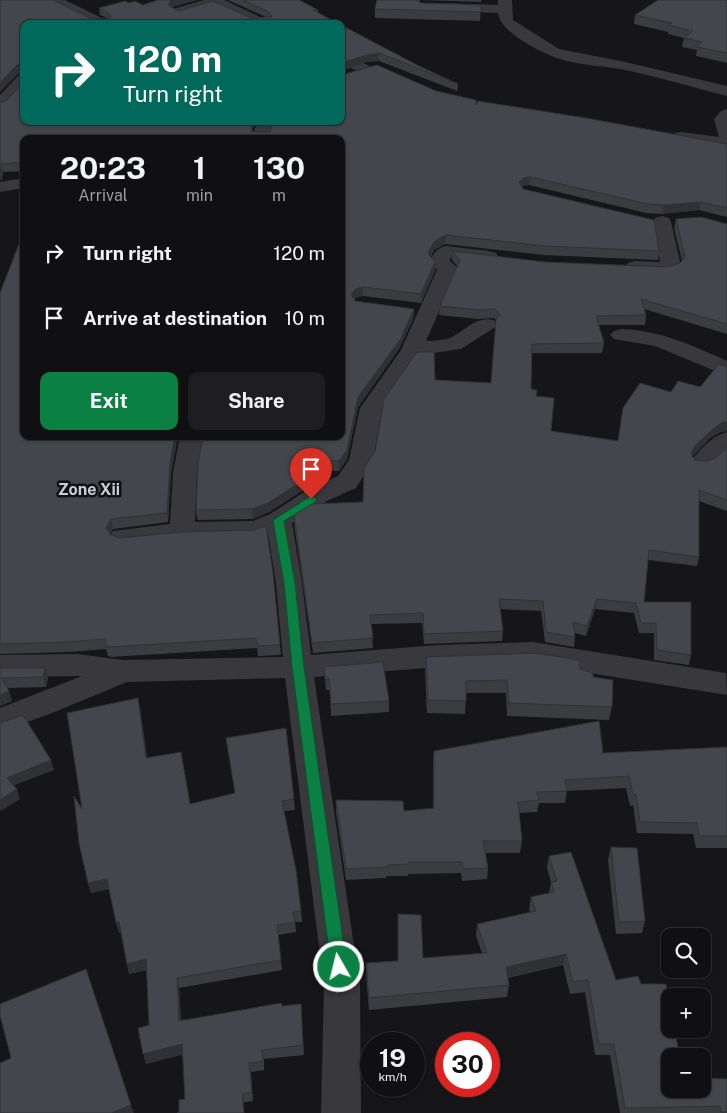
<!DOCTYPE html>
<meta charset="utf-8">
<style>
body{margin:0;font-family:"Public Sans",sans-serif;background:#1e1e20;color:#f1f3f6;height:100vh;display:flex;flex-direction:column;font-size:19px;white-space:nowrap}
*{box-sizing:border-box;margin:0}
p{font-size:16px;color:#9c9d9f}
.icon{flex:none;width:28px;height:28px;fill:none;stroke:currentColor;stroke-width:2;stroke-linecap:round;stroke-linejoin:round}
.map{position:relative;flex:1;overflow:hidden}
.side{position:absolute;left:20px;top:135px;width:325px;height:305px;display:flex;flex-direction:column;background:#101012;border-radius:10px;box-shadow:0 1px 4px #0004,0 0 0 1px #303032}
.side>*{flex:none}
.top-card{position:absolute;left:20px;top:20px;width:325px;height:105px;border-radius:10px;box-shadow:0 1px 4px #0004,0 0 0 1px #303032;background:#00695c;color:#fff;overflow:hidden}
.fabs{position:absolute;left:661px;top:928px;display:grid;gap:10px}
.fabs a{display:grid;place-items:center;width:50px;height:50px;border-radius:10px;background:#101012;box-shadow:0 1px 4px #0004,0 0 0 1px #303032;font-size:25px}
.speed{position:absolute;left:360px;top:1032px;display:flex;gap:10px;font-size:25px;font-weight:700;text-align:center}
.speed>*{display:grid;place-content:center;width:65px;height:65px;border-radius:50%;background:#101012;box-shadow:0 1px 4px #0004,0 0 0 1px #303032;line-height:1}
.speed small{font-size:12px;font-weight:400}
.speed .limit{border:8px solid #d22;background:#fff;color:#111}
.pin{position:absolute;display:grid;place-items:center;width:42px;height:42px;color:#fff;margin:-51px -21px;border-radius:50% 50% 50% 0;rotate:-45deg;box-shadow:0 0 5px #0007}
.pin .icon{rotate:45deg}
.me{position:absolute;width:55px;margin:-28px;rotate:352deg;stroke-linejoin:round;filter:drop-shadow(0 0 4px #0008)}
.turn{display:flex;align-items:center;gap:18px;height:105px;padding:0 20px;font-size:22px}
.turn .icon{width:65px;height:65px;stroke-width:2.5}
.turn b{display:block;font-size:35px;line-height:42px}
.eta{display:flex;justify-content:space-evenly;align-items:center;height:85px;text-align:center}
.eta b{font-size:30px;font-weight:700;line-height:35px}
.button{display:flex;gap:10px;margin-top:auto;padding:10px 20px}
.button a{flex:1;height:58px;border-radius:10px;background:#0b8043;color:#fff;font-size:20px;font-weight:700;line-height:58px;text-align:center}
.button a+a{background:#1e1e20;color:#f1f3f6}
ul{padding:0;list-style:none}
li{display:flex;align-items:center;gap:15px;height:65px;padding:0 20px}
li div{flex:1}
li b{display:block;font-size:19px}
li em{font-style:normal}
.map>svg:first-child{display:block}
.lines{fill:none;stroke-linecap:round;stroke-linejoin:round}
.minor{fill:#38383d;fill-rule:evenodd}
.wall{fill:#3b3c40}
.shaded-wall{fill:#303134}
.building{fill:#45464b;stroke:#303134}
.route{fill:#0b8043;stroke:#07532c}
.labels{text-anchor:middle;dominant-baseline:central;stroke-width:5;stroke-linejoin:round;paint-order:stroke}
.quarter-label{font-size:16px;font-weight:bold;fill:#caccd3;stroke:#111113}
</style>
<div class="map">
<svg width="727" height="1113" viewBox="0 0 727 1113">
<rect width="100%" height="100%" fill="#161618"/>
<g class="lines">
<g class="minor">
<polygon points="51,0 65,0 108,21 110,24 92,24 52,4"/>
<polygon points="204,0 224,0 269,21 271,24 252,24 214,6 178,16 171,12 173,9"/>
<path d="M498,0H512L513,20L559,49L621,61L727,86V96C691,87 656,76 620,69C597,65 570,65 549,55C533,48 500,31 498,13L445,11L438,7L445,3L498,5Z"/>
<polygon points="341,54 370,66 372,69 370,72 360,72 341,64"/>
<polygon points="24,74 24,88 6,108 0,110 0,95 19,75"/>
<polygon points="727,109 727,148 681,142 675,141 673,137 675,133 681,132 719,137 714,119 721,111"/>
<polygon points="259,121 275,121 271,128 269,139 253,139 255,128"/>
<polygon points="24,178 24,188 0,192 0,182"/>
<path d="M662,216L669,218L671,222L681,266C672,279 642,274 628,271L625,267L628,263L635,261L660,262L653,222L655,218Z"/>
<path d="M446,246L489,251L496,253L499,257L496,261L489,263L450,258V261L458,268L426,341C433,341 440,340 447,339C464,333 475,315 494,320L497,324L494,328L461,349L419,355L382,408L373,460L356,488L327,501L292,523L302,583L311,655L438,645L533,642L726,673L727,695L533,664L438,667L314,677L360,986L361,1113H321L324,986L285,678L127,682L52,713L0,732V708L82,676L0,677V655L78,654L123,660L283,657L276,583L268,533L255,538L182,540L122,546L113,543L109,537L113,531L170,524L173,473L180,436H204L197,473L195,522L253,521L270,514L309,489L338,476L349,460L360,408L401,350L437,270L429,263C433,253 436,249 446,246Z"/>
<path d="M621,329C659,330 692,345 727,361V376L655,346L614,339L610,335L614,331Z"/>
<path d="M727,432V452C716,463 710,473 693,468L690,463C698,451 713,435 727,432Z"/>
</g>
</g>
<g class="wall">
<polygon points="0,0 90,18 107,18 100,15 99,8 129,3 143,5 197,0 172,7 178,11 251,18 266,17 228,0 299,0 318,10 318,13 339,24 24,24 24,72 19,73"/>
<polygon points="377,0 481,0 481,2 421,0 419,1 421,3 481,5 480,21 375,18 375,9"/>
<polygon points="727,0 727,63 723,62 696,56 697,50 682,47 684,38 668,34 668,32 634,24 635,15"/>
<polygon points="341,25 419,66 458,84 457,91 379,61 367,62 341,71"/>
<polygon points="436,91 476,105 727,144 727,217 699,210 662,214 646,213 529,185 523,186 522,187 523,189 659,251 658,260 544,255 445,244 434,250 431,257 435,262 435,271 421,303 363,296 355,298 355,301 414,309 413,319 399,349 358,407 347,459 339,471 307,470 302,491 269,512 253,519 197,520 196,510 341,139 24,139 24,171 3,172 2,180 0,180 0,103 24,121 257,121 253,128 253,132 270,132"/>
<polygon points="676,219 727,224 727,334 644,309 646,315 645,325 599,325 604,343 602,353 532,353 531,389 536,396 551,431 618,441 671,392 700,387 727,367 727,431 721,432 710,438 692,457 695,460 707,461 716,458 727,447 727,511 699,501 699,557 697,566 648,560 644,602 691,655 689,665 654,660 654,633 639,633 634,613 595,609 586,636 575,633 575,637 574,647 545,642 541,611 500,609 503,631 502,641 424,644 422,623 371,624 373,648 313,653 294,524 294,514 363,502 435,380 491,383 496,320 494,318 478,319 439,315 440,306 457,266 452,260 452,251 545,262 667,267 680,263 682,261 674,228"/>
<polygon points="0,293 24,436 178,436 171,473 168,522 113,529 110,534 120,538 273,573 281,655 258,656 257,648 111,657 108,656 106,649 68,652 0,654"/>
<polygon points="426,657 580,669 593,677 612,707 609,720 507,716 506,693 466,693 465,714 427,713 425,670"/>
<polygon points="324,667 389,701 389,712 331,716 330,690 326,690"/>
<polygon points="0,668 45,668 48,678 46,687 7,688 9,691 12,701 0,706"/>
<polygon points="140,708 147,758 190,804 294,799 295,810 284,811 301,911 302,922 295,922 296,932 278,935 282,970 179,988 181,1020 301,1004 304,1055 264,1059 264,1070 251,1072 253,1101 179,1112 185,1099 183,1054 146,1064 149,1025 147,970 129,974 121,932 119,933 109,889 91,893 88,883 82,809"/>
<polygon points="727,747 727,848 696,848 693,834 637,833 633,805 630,806 626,788 567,791 565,803 539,803 537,812 519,813 522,841 520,853 485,853 488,868 487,879 462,881 461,873 408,874 408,876 386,876 386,878 346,880 336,812 336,800 404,811 433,809 433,763 434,751 603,753"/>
<polygon points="611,847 645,921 642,933 616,934 608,860"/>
<polygon points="549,856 616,980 670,1089 727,1079 727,1113 620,1113 610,1055 595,1055 585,992 570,994 563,965 508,978 509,985 507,997 369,1010 366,975 366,963 398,961 398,914 423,958 482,953 476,936 477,924 530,912 529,909 531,897 549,893 551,882 547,868"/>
</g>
<g class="shaded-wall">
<polygon points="172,0 197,0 172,7 168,5"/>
<polygon points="379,53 379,61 367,62 341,71 341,63 367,55"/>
<polygon points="22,64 24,72 19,73 0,92 0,83 17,65"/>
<polygon points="252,121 257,121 253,128 252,139 251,132"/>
<polygon points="1,164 3,172 2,180 0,180"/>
<polygon points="530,177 529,185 523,186 518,191 519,182 524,178"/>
<polygon points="701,202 699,210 662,214 664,205"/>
<polygon points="446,235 445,244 434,250 427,262 428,253 434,242"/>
<polygon points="435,262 435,271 421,303 421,294"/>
<polygon points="363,287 363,296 355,298 351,304 351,295 355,289"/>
<polygon points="414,309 413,319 399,349 358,407 347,459 339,471 339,461 358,397"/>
<polygon points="723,422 727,422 727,431 721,432 710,438 692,457 691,454 694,447 713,429"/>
<polygon points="175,436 178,436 171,473 168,522 167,513 170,463"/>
<polygon points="307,460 307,470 302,491 269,512 253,519 252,509"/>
<polygon points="111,519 113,529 107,538 106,528"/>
<polygon points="597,599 595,609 586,636 587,626"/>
<polygon points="45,668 48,678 46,687 43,677"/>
<polygon points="9,691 12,701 0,706 0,695"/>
<polygon points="138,698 140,708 148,769 146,758"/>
<polygon points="51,760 54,770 10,787 7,778"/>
<polygon points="17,789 20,799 1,811 0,807 0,800"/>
<polygon points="107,879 109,889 91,893 88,883"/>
<polygon points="119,922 121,932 119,933 116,923"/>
<polygon points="566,954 563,965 504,978 506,967"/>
<polygon points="146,959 148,969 129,974 127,964"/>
<polygon points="177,978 179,988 181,1030 179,1021"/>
<polygon points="182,1044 185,1054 146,1064 143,1054"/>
<polygon points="131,1105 134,1113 112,1113"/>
</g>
<g class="building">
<polygon points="0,0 53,0 90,18 109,19 111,17 109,13 99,8 125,1 129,3 135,1 143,5 158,0 172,0 168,5 178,11 213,1 251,18 272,17 269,12 243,0 299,0 318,10 313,10 339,24 24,24 24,66 22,64 17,65 0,83"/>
<polygon points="377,0 416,0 421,3 481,5 481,12 375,9"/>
<polygon points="658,0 727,0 727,53 697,47 702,42 684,38 693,31 669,25 672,23 635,15"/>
<polygon points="341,25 419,66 458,84 379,53 367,55 341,63"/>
<polygon points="377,65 436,91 476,100 476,105 478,101 586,118 727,144 727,208 701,202 664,205 648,204 530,177 524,178 519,182 523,189 654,220 659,251 545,246 446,235 434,242 428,253 435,262 421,294 363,287 355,289 351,295 355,301 414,309 400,340 358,397 347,450 339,461 307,460 301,482 268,503 252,509 196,510 198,463 203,436 341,436 341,139 24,139 24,162 1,164 0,171 0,103 6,101 24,82 24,121 252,121 251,132 270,132 273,121 341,121 341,75"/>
<polygon points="701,217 727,224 727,324 641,299 646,315 596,316 604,343 532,344 531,389 537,390 536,396 554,398 551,431 618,441 623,408 640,383 671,392 678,381 700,387 719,364 727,367 727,422 723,422 713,429 694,447 691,454 695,460 707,461 716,458 727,447 727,500 699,490 699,557 649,550 644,602 691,602 691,655 657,650 656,623 641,623 636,603 597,599 587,626 573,622 575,637 546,632 543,601 499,599 503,631 424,634 423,613 370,615 373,638 312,643 294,514 310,504 363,502 364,468 375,451 384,399 417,352 434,352 435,380 491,383 496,320 500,315 495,309 479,310 440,306 460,260 452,251 545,262 667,267 680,263 685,257 676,219"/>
<polygon points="24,231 24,436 175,436 170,463 167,513 111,519 106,528 111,535 120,538 181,532 254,530 266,526 273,573 280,645 258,646 256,638 109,647 106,646 106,639 66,642 0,644 0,293"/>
<polygon points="535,653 579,660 580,669 593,673 593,677 613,680 612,707 509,703 507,680 466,681 466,701 428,700 426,657"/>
<polygon points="383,662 389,701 331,704 329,679 325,679 324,667"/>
<polygon points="0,668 45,668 43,677 1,678 9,691 0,695"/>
<polygon points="138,698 146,758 181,752 190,804 235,793 226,738 286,728 294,799 282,801 296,870 301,911 293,912 295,922 277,925 281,960 177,978 179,1021 281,1003 282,1006 301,1004 303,1045 262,1050 263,1061 249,1063 252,1092 242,1094 244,1113 177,1113 179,1112 179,1100 185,1099 182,1044 143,1054 138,1028 149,1025 146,959 127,964 119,922 116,923 107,879 88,883 79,843 74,796 82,809 67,713"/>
<polygon points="23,715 51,760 7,778 17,789 0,800 0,723"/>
<polygon points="599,721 603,753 727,747 727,836 699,836 697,823 640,822 636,794 633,794 629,776 565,780 567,791 537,792 539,800 518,802 522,841 483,841 488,868 463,869 462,862 409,862 409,864 387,865 387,867 346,869 336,800 403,801 404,811 434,808 434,751"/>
<polygon points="611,847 637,848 645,921 619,922"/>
<polygon points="571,852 616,980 638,976 641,984 666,984 670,1007 670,1029 674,1029 680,1056 670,1056 670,1089 702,1089 702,1078 727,1079 727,1112 721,1112 720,1106 625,1108 614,1044 599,1044 588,980 573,982 566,954 506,967 509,985 369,998 366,963 398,961 398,914 421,915 423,958 487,953 477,924 536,911 531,897 554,892 551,882 557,881 549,856"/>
<polygon points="86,969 131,1105 112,1113 0,1113 0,1063 11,1058 0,1015 0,1004"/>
</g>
<polygon class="route" points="311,496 317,499 315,502 284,521 295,583 304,667 347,967 345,972 339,974 334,972 331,967 292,667 284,583 273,520"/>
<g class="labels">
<g class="quarter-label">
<text x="89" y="489">Zone Xii</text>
</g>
</g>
</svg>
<div class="fabs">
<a><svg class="icon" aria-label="search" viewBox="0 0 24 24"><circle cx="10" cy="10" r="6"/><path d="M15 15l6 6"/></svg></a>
<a>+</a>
<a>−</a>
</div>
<div class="speed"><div>19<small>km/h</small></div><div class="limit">30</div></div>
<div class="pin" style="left:311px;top:499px;background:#d93025"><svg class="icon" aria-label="arrive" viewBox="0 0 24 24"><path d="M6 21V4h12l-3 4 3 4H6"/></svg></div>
<svg class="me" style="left:339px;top:967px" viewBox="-20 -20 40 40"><circle r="17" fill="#0b8043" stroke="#fff" stroke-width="3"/><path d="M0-11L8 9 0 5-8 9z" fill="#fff"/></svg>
<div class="top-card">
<div class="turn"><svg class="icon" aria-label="right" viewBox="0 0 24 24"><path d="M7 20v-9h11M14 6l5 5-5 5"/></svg><div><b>120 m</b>Turn right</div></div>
</div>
<section class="side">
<div class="eta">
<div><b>20:23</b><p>Arrival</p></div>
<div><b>1</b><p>min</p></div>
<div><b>130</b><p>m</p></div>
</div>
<ul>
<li><svg class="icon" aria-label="right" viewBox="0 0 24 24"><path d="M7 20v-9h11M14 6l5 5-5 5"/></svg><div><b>Turn right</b></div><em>120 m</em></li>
<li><svg class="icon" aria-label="arrive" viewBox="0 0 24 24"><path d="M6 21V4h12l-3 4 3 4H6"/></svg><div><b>Arrive at destination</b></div><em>10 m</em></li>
</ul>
<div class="button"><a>Exit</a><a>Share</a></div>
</section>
</div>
